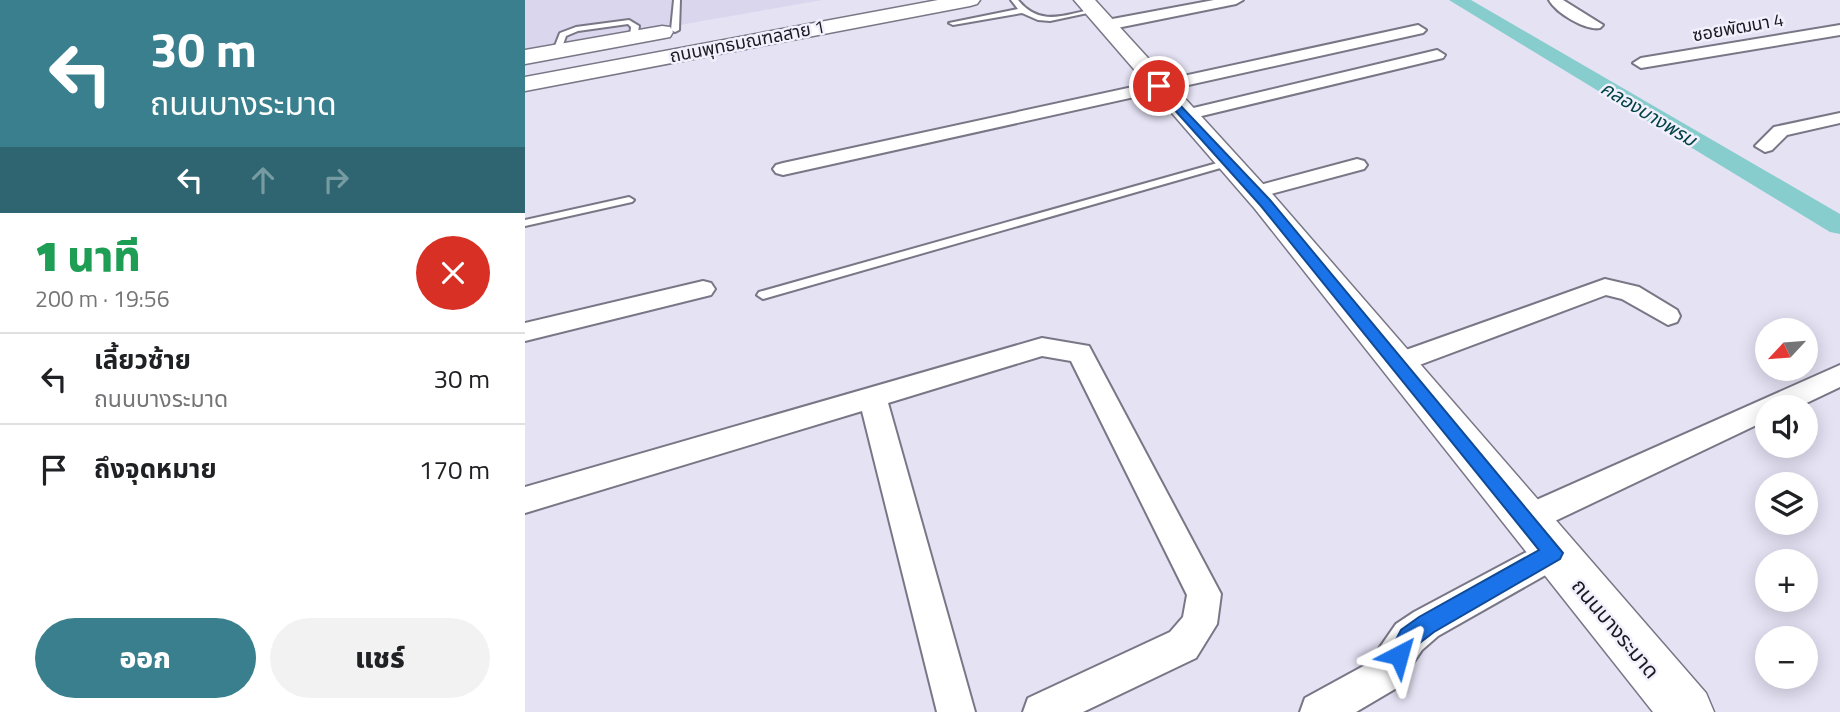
<!DOCTYPE html>
<html lang="th">
<meta charset="utf-8">
<style>
body{margin:0;font-family:"Titillium Web","Noto Sans Thai",sans-serif;background:#f2f2f2;color:#202124;height:100vh;display:flex;flex-direction:column;font-size:26px;white-space:nowrap}
*{box-sizing:border-box;margin:0}
p{font-size:23px;color:#757577}
.icon{flex:none;width:38px;height:38px;fill:none;stroke:currentColor;stroke-width:2;stroke-linecap:round;stroke-linejoin:round}
.map{position:relative;flex:1;overflow:hidden}
.sheet{display:flex;flex-direction:column;background:#fff;width:525px}
.sheet>*{flex:none}
.guide{background:#3a7f8d;color:#fff;overflow:hidden}
.needle{width:46px;rotate:244deg}
.tools{position:absolute;left:1230px;top:318px;display:grid;gap:14px}
.tools a{display:grid;place-items:center;width:63px;height:63px;border-radius:50%;background:#fff;box-shadow:0 4px 18px #0003;font-size:35px}
.pin{position:absolute;display:grid;place-items:center;width:60px;height:60px;color:#fff;margin:-30px;border:4px solid #fff;border-radius:50%;box-shadow:0 2px 7px #0007}
.me{position:absolute;width:77px;margin:-38px;rotate:39deg;stroke-linejoin:round;filter:drop-shadow(0 0 5px #0008)}
.turn{display:flex;align-items:center;gap:24px;height:147px;padding:0 35px;font-size:32px}
.turn .icon{width:91px;height:91px;stroke-width:2.5}
.turn b{display:block;font-size:49px;line-height:60px}
.lanes{display:flex;align-items:center;height:66px;padding:0 35px;background:#0003;justify-content:center;gap:35px;direction:ltr}
.lanes .off{opacity:.35}
.round{display:grid;place-items:center;flex:none;width:74px;height:74px;border-radius:37px;background:#f2f2f2}
.overview{display:flex;align-items:center;justify-content:space-between;height:119px;padding:0 35px}
h1{font-size:42px;font-weight:800;line-height:52px;color:#1e9e55}
.action{display:flex;gap:14px;margin-top:auto;padding:14px 35px}
.action a{flex:1;height:80px;border-radius:42px;background:#3a7f8d;color:#fff;font-size:28px;font-weight:800;line-height:80px;text-align:center}
.action a+a{background:#f2f2f2;color:#202124}
ul{padding:0;list-style:none}
li{display:flex;align-items:center;gap:21px;height:91px;padding:0 35px;border-top:2px solid #e0e0e0}
li div{flex:1}
li b{display:block;font-size:26px}
li em{font-style:normal}
main{display:flex;flex:1;min-height:0}
.map>svg:first-child{display:block}
.built{fill:#d9d6ee}
.lines{fill:none;stroke-linecap:round;stroke-linejoin:round}
.canal{fill:#87cdcd;fill-rule:evenodd}
.lane-casing{stroke:#797786;stroke-width:4}
.street-casing{stroke:#797786;stroke-width:4}
.secondary-casing{stroke:#797786;stroke-width:3}
.lane{fill:#fff;fill-rule:evenodd}
.street{fill:#fff;fill-rule:evenodd}
.secondary{fill:#fff;fill-rule:evenodd}
.route{fill:#1a73e8;stroke:#114b97;stroke-width:2}
.labels{text-anchor:middle;dominant-baseline:central;stroke-width:5;stroke-linejoin:round;paint-order:stroke}
.far-street-label{font-size:18px;fill:#1b1a20;stroke:#f2f0fd}
.far-water-label{font-size:19px;font-style:italic;fill:#004244;stroke:#f2f0fd}
.street-label{font-size:21px;fill:#1b1a20;stroke:#f2f0fd}
</style>
<main>
<section class="sheet">
<div class="guide">
<div class="turn"><svg class="icon" aria-label="left" viewBox="0 0 24 24"><path d="M17 20v-9H6M10 6l-5 5 5 5"/></svg><div><b>30 m</b>ถนนบางระมาด</div></div>
<div class="lanes"><svg class="icon" aria-label="left" viewBox="0 0 24 24"><path d="M17 20v-9H6M10 6l-5 5 5 5"/></svg><svg class="icon off" aria-label="ahead" viewBox="0 0 24 24"><path d="M12 20V5M6 11l6-6 6 6"/></svg><svg class="icon off" aria-label="right" viewBox="0 0 24 24"><path d="M7 20v-9h11M14 6l5 5-5 5"/></svg></div>
</div>
<div class="overview"><div><h1>1 นาที</h1><p>200 m · 19:56</p></div><a class="round" style="background:#d93025;color:#fff"><svg class="icon" aria-label="close" viewBox="0 0 24 24"><path d="M6 6l12 12M18 6L6 18"/></svg></a></div>
<ul>
<li><svg class="icon" aria-label="left" viewBox="0 0 24 24"><path d="M17 20v-9H6M10 6l-5 5 5 5"/></svg><div><b>เลี้ยวซ้าย</b><p>ถนนบางระมาด</p></div><em>30 m</em></li>
<li><svg class="icon" aria-label="arrive" viewBox="0 0 24 24"><path d="M6 21V4h12l-3 4 3 4H6"/></svg><div><b>ถึงจุดหมาย</b></div><em>170 m</em></li>
</ul>
<div class="action"><a>ออก</a><a>แชร์</a></div>
</section>
<div class="map">
<svg width="1315" height="712" viewBox="0 0 1315 712">
<rect width="100%" height="100%" fill="#e4e2f3"/>
<polygon class="built" points="0,0 297,0 0,52"/>
<g class="lines">
<polygon class="canal" points="924,0 946,0 1315,214 1315,234 1305,232"/>
<defs>
<g id="lane">
<polygon points="149,0 155,0 154,30 150,32 146,30"/>
<path d="M486,0H493C515,27 539,15 569,9L572,11L525,21L513,20L497,13L428,25L424,23L493,9Z"/>
<polygon points="104,20 114,26 112,39 105,37 106,27 103,24 53,31 41,36 35,53 28,51 35,33 51,27"/>
<polygon points="703,160 708,163 706,165 238,299 232,295 234,292"/>
<polygon points="104,197 109,200 107,202 0,226 0,220"/>
</g>
<g id="street">
<polygon points="689,0 718,0 711,4 582,30 574,25 582,20"/>
<path d="M1024,0H1038L1078,25L1075,28C1061,31 1031,13 1024,0Z"/>
<polygon points="893,25 901,30 898,33 258,175 251,173 248,169 251,165 258,163"/>
<polygon points="1315,25 1315,35 1116,68 1108,63 1116,58"/>
<polygon points="912,50 920,55 918,58 660,120 651,115 660,110"/>
<polygon points="1315,113 1315,123 1262,135 1247,150 1240,152 1230,146 1249,127"/>
<polygon points="832,159 839,161 842,165 839,169 731,198 724,196 721,192 724,188"/>
<polygon points="1080,279 1114,287 1152,310 1155,316 1152,322 1143,325 1097,299 1081,295 873,373 864,370 860,363 864,356"/>
<polygon points="178,281 186,283 190,289 186,295 0,341 0,323"/>
<polygon points="517,338 564,346 696,594 692,624 671,658 558,712 498,712 503,698 645,632 658,617 662,595 546,361 517,356 363,403 450,712 412,712 337,411 0,513 0,487"/>
<polygon points="1315,365 1315,387 1271,408 1242,408 1242,420 1011,530 1000,534 989,530 984,520 989,510"/>
<polygon points="1028,538 1040,542 1044,553 1040,564 913,636 897,650 870,689 831,712 775,712 780,698 844,663 871,624 889,612"/>
</g>
<g id="secondary">
<polygon points="413,0 455,0 452,4 445,6 0,91 0,77"/>
<polygon points="549,0 570,0 750,197 1181,693 1189,712 1128,712 730,209"/>
<polygon points="137,26 145,27 148,32 145,37 0,64 0,50"/>
</g>
</defs>
<use href="#lane" class="lane-casing"/>
<use href="#street" class="street-casing"/>
<use href="#secondary" class="secondary-casing"/>
<use href="#lane" class="lane"/>
<use href="#street" class="street"/>
<use href="#secondary" class="secondary"/>
</g>
<polygon class="route" points="634,83 745,200 1038,553 1035,559 909,632 892,645 882,663 874,666 866,663 863,655 876,630 894,617 1014,550 736,206 630,88 630,84"/>
<g class="labels">
<g class="far-street-label">
<text transform="translate(1213 27) rotate(-10)">ซอยพัฒนา 4</text>
<text transform="translate(222 41) rotate(-11)">ถนนพุทธมณฑลสาย 1</text>
</g>
<g class="far-water-label">
<text transform="translate(1124 113) rotate(31)">คลองบางพรม</text>
</g>
<g class="street-label">
<text transform="translate(1091 628) rotate(50)">ถนนบางระมาด</text>
</g>
</g>
</svg>
<div class="tools">
<a><svg class="needle" viewBox="-14 -14 28 28"><path d="M0-13l5 13h-10z" fill="#e53935"/><path d="M0 13l5-13h-10z" fill="#757577"/></svg></a>
<a><svg class="icon" aria-label="sound" viewBox="0 0 24 24"><path d="M4 9h4l5-4v14l-5-4H4zM17 9q2 3 0 6"/></svg></a>
<a><svg class="icon" aria-label="layers" viewBox="0 0 24 24"><path d="M12 4l9 5-9 5-9-5zM3 14l9 5 9-5"/></svg></a>
<a>+</a>
<a>−</a>
</div>
<div class="pin" style="left:634px;top:86px;background:#d93025"><svg class="icon" aria-label="arrive" viewBox="0 0 24 24"><path d="M6 21V4h12l-3 4 3 4H6"/></svg></div>
<svg class="me" style="left:874px;top:655px" viewBox="-20 -20 40 40"><path d="M0-17L14 15 0 8-14 15z" fill="#1a73e8" stroke="#fff" stroke-width="4"/></svg>
</div>
</main>
